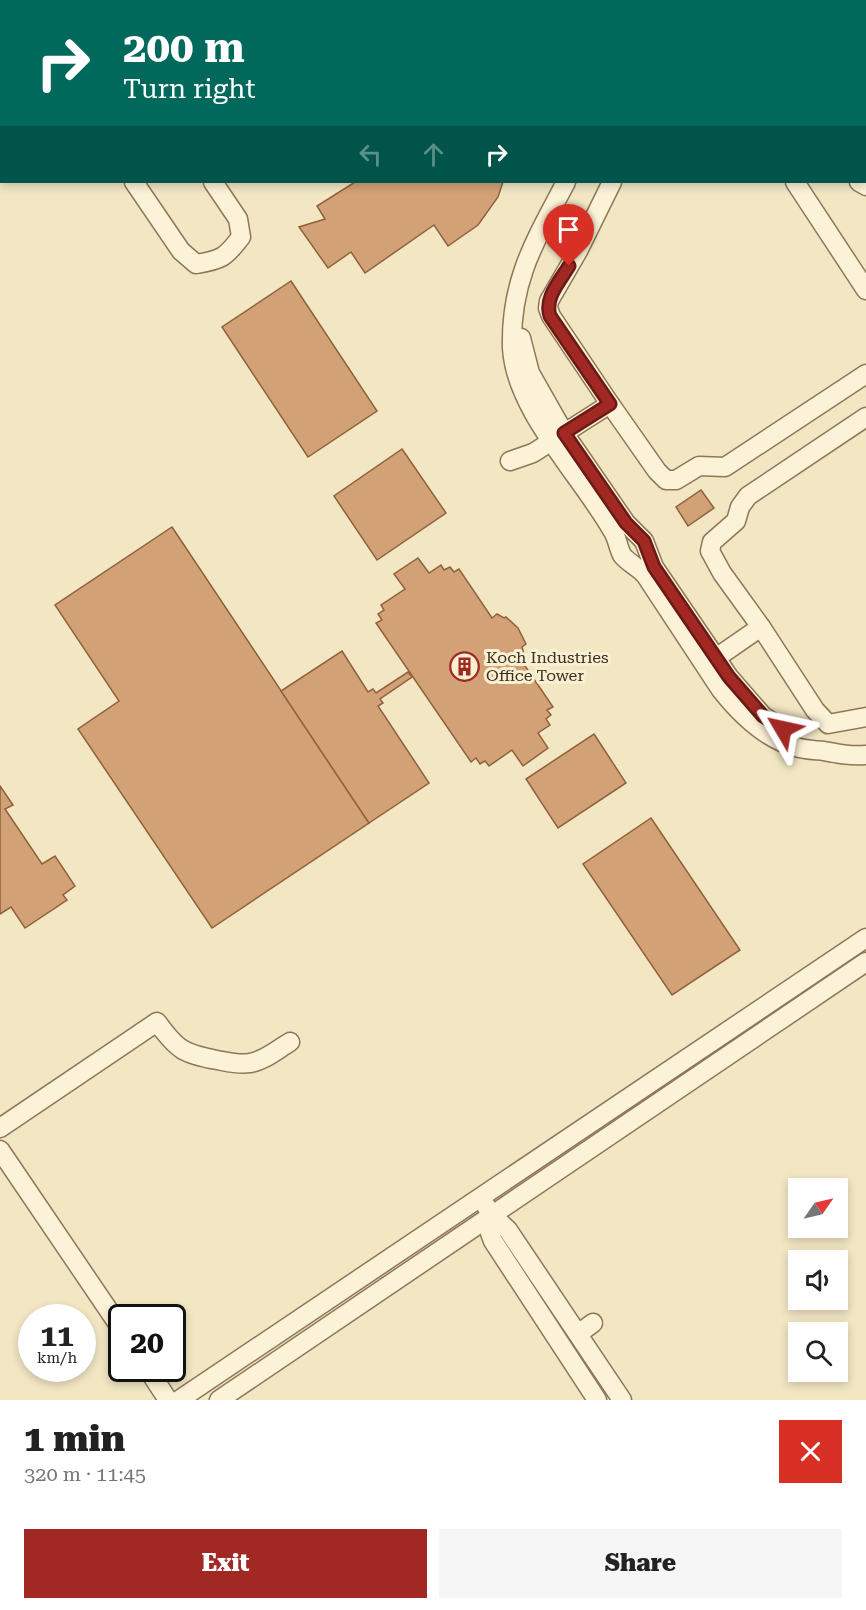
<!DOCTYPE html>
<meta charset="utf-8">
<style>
body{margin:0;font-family:"Roboto Serif",serif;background:#f6f6f6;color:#222;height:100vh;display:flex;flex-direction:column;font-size:22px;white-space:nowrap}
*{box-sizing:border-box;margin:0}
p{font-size:20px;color:#767676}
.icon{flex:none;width:33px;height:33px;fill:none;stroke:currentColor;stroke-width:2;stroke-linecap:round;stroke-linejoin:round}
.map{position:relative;height:1400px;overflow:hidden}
.details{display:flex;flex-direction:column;background:#fff;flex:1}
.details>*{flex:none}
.banner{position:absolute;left:0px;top:0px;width:867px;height:183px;box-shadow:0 3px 9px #0003;background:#00695c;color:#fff;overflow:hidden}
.needle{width:39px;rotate:56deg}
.tools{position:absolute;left:788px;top:1178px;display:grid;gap:12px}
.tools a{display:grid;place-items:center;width:60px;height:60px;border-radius:0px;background:#fff;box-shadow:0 3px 9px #0003;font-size:30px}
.speed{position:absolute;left:18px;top:1304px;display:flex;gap:12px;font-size:30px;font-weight:700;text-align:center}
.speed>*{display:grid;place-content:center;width:78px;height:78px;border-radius:50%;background:#fff;box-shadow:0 3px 9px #0003;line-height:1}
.speed small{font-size:15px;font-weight:400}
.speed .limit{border:3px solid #111;border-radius:9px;background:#fff;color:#111}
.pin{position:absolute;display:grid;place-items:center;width:51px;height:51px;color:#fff;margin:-62px -26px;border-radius:50% 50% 50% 0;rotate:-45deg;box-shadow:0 0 6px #0007}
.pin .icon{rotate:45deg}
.me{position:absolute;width:66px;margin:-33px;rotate:306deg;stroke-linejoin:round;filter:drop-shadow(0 0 4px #0008)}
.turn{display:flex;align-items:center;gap:21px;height:126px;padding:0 24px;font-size:27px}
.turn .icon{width:78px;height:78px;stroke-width:2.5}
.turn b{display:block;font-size:42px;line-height:51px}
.lanes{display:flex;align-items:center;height:57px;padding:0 24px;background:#0003;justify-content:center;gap:30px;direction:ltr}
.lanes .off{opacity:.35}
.round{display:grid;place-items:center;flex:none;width:63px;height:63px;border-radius:0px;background:#f6f6f6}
.overview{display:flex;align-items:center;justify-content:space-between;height:102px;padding:0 24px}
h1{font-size:36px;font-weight:800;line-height:45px}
.cta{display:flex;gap:12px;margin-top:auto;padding:12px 24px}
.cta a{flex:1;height:69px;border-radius:0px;background:#a22823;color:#fff;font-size:24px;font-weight:800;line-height:69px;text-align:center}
.cta a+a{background:#f6f6f6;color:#222}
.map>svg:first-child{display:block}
.building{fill:#d3a176;stroke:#8f613c;stroke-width:1.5}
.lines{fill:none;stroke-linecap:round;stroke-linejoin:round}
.minor-casing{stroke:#8e7758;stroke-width:21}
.minor{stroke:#fcf2d7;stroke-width:18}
.route-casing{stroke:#691a17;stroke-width:15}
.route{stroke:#a22823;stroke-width:10}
.labels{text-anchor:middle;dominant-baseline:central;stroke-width:6;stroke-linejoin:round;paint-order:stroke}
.poi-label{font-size:16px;fill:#3d2e1d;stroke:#f8f0d3;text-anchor:start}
</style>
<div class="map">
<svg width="866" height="1400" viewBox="0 0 866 1400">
<rect width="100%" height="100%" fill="#f2e6c3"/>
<g class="building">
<polygon points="355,182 503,182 498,197 478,225 448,246 434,225 365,273 351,252 328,268 299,227 325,219 317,206"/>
<polygon points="291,281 377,411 308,457 222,327"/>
<polygon points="402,449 446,513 377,560 334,496"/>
<polygon points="701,490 714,508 688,526 676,507"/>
<polygon points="172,527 369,823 212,928 78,729 119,701 55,605"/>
<polygon points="418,558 429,573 441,565 444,570 450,567 454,572 459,569 492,618 497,614 504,618 506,617 518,628 526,644 522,647 525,657 521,660 553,707 547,710 551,715 546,719 550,725 538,733 548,748 523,766 512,750 489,766 485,761 480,764 476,758 471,762 376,623 382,620 378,614 384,610 381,605 405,589 394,574"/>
<polygon points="342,651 368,692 373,689 376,693 408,672 412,677 380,699 383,703 378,706 429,783 369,823 281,691"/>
<polygon points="594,734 626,783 558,828 526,779"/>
<polygon points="0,786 13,805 5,809 42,864 55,856 75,886 63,895 67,900 25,928 11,907 0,914"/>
<polygon points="651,818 740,950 672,995 583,864"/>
</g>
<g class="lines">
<defs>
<g id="minor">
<polyline points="219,0 220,2"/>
<polyline points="293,0 294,2"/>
<polyline points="393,0 394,2"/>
<polyline points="545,0 546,2"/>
<polyline points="102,2 103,0"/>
<polyline points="128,2 129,0"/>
<polyline points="340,2 343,0"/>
<polyline points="0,131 2,130"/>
<polyline points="0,163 2,162"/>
<path d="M134,182L181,251L196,264C221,260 225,258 241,237L238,219L213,182"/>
<path d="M566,182C536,239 510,280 512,348C515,410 582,477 612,530C617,537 618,547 622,555C628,563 640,568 646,576C671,614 696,652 721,690C740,714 765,739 796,747C805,750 815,750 824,751C840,754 849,756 866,755"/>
<polyline points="795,182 866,290"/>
<polyline points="859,182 866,186"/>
<polyline points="521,338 530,373 564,433 626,523 644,541 654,567 729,677 763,716 781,728"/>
<polyline points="610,404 657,471 666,480 676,480 699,466 725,467 866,374"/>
<polyline points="510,461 533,453 610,404 551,316 548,308 549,301 578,251 612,182"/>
<polyline points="761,627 722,573 710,551 712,542 736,521 740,507 748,496 866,417"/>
<polyline points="716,658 761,627 815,710 828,724 866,717"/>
<path d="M0,1128L157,1022C177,1050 184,1054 217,1060C228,1062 239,1065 250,1063C264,1061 278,1049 290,1042"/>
<polyline points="0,1150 122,1330"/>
<polyline points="486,1206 492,1215 508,1230 622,1400"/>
<polyline points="492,1215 490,1233 493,1241 597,1400"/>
<polyline points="578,1334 593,1323"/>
<polyline points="147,1368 168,1400"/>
<polyline points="179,1400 866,938"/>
<polyline points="219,1400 866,962"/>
</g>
</defs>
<use href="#minor" class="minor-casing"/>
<use href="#minor" class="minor"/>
</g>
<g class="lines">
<defs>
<path id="route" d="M569,266C560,281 544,298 550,316L610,404L564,433L626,523L644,541L654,567L729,677L763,716L783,729"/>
</defs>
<use href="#route" class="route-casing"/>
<use href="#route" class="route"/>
</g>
<defs>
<symbol id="building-ring" viewBox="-11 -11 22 22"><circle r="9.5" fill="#f8f0d3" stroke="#a22823" stroke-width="1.5"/><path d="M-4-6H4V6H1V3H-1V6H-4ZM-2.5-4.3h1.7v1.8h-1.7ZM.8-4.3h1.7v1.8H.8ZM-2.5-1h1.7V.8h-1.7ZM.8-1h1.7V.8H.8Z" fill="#a22823"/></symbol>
</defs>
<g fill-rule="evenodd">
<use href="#building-ring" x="448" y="650" width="33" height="33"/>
</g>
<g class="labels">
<g class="poi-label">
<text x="486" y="657">Koch Industries<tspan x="486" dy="18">Office Tower</tspan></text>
</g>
</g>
</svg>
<div class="tools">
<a><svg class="needle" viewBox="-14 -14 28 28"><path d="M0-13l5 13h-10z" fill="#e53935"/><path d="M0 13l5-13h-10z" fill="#767676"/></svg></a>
<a><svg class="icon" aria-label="sound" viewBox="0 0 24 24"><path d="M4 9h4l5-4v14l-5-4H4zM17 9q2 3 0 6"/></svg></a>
<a><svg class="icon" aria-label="search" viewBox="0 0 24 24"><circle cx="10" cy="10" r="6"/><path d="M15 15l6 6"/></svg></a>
</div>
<div class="speed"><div>11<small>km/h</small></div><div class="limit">20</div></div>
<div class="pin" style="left:569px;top:266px;background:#d93025"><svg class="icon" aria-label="arrive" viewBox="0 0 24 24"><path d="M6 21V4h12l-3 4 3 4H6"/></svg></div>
<svg class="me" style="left:783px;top:729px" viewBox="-20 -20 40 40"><path d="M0-17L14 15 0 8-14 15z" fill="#a22823" stroke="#fff" stroke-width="4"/></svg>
<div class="banner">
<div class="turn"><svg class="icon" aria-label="right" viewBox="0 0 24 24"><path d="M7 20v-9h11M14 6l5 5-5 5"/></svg><div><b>200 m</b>Turn right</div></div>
<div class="lanes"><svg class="icon off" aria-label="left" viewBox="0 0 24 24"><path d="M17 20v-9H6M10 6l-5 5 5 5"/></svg><svg class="icon off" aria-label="ahead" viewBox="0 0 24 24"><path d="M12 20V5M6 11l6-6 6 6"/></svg><svg class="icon" aria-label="right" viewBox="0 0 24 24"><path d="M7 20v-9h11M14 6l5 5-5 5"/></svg></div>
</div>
</div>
<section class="details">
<div class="overview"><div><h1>1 min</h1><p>320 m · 11:45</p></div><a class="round" style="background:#d93025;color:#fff"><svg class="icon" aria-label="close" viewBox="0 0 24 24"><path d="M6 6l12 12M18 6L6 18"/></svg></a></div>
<div class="cta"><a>Exit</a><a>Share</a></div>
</section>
